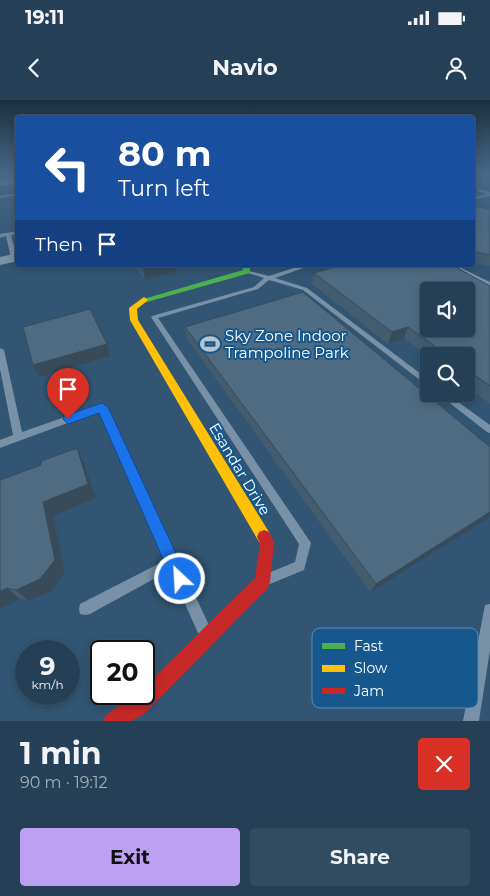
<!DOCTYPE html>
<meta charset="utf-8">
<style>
body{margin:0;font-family:Montserrat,sans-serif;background:#314b60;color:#f1f3f6;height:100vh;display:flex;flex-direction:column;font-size:19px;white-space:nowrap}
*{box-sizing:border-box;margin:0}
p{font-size:16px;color:#a3afb9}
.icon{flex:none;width:28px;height:28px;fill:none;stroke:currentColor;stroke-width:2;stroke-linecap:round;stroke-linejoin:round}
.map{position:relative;height:621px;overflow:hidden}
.sheet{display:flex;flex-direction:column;background:#254056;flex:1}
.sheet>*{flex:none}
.top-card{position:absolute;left:15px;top:15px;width:460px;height:152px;border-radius:5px;box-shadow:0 2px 8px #0003,0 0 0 1px #42596c;background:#1a4fa0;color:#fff;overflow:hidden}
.buttons{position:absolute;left:420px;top:182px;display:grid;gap:10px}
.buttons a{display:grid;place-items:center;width:55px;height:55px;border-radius:5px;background:#254056;box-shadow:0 2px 8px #0003,0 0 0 1px #42596c;font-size:25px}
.speed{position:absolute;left:15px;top:540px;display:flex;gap:10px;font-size:25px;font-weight:700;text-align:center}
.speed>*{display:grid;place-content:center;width:65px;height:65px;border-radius:50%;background:#254056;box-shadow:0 2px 8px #0003,0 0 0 1px #42596c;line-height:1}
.speed small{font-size:12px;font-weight:400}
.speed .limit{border:2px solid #111;border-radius:8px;background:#fff;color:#111}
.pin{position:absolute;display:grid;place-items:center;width:42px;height:42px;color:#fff;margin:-51px -21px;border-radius:50% 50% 50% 0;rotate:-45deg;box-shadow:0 0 5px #0007}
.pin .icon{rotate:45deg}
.me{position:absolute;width:55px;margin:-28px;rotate:335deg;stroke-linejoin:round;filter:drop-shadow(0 0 4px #0008)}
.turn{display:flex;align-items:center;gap:18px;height:105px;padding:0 20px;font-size:22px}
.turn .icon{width:65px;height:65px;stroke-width:2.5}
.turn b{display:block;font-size:35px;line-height:42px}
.then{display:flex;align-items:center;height:48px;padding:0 20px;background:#0003;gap:10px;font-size:19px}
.round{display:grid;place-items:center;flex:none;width:52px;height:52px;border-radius:5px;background:#314b60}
.summary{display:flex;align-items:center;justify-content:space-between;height:85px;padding:0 20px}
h1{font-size:30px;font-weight:700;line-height:38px}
.button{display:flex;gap:10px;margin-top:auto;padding:10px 20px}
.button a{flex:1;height:58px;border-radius:5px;background:#bca0f2;color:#111;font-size:20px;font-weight:700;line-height:58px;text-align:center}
.button a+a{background:#314b60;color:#f1f3f6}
.status{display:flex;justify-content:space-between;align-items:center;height:35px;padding:0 25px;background:#254056;direction:ltr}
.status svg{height:14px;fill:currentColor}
header{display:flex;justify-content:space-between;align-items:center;height:65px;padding:0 20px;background:#254056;font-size:22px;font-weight:700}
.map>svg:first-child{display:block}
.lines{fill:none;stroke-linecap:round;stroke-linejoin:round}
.lane{fill:#7891a6;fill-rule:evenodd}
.street{fill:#7891a6;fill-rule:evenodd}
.fast{fill:#4caf50;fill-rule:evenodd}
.slow{fill:#ffc107;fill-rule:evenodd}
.jam{fill:#c62828;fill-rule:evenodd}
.wall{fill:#435c70}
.shaded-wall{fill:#374b5b}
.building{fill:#4e6b82;stroke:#374b5b;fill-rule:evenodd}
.route{fill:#1a73e8;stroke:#114b97}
.labels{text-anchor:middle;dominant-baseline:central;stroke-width:4;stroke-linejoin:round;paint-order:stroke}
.poi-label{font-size:15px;fill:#fff;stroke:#16588d;text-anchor:start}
.street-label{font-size:15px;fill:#fff;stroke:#16588d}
.key{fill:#16588d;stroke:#5c8aaf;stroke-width:1}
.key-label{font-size:14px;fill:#fff}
</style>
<div class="status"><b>19:11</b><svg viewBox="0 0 49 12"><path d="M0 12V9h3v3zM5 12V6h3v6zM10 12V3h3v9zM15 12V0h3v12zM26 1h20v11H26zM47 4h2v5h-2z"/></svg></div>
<header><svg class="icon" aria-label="back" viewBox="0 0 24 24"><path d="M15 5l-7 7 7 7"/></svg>Navio<svg class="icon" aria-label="person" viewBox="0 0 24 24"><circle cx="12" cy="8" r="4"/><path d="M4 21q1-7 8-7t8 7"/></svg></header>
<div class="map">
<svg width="490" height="621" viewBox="0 0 490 621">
<rect width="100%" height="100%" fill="#315572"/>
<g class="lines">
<g class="lane">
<polygon points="4,73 8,73 11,83 9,83"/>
<polygon points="472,86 490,92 490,96 472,100 472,98 487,94 472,89"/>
<polygon points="18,93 18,95 0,98 0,96"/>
<polygon points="18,131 18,134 11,135 17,158 14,160 11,158 6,136 0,138 0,134"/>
<polygon points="303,165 312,165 275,178 307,188 429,280 429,287 303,190 269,180 258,189 158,218 311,443 304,470 270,484 266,482 264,478 266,474 295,462 299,444 151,217 152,216 254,187 264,178 245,172 245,170 269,176"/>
<polygon points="447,165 455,165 490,182 490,186"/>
<polygon points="0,248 4,250 22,332 99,305 105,305 208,523 210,528 208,533 203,535 198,533 170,470 90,514 85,515 80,514 79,509 80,504 166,460 100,311 0,348 0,340 13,335 0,269"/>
<polygon points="438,294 447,294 490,325 490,333 487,332"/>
<polygon points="490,504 490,550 479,621 463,621 484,510 485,505"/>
</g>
<g class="street">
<polygon points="18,78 18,84 0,86 0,80"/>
<polygon points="18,153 18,161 0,165 0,157"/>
</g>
<polygon class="fast" points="242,165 250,165 250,173 147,202 144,203 140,200 243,170"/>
<polygon class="slow" points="144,197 148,200 137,209 138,220 269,432 271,437 269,442 264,444 259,442 130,220 129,208"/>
<path class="jam" d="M264,430L269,432L274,442L270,482L268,488L144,614L131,621H103C109,608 127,604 137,594H144V587L255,478L260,443L257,437L259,432Z"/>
</g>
<g class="wall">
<polygon points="472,73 486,79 483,88 480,87 477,93 472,94"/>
<polygon points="474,106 490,109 490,166 472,163 472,109"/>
<polygon points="134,165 176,165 177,171 145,180"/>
<polygon points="314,173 490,186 490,304 466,286 466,256 429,256 429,257 404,238 388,244 312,184"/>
<polygon points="185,227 490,347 370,492 187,239"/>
<polygon points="84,363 96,398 53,416 65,472 52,491 28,501 20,499 0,509 0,380"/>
</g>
<g class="shaded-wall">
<polygon points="481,84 477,93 472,94 472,85"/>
<polygon points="95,165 110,165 96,168"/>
<polygon points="157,165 176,165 177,171 145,180 143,169"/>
<polygon points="408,227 404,238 388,244 392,232"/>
<polygon points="107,244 110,256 39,277 33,265"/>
<polygon points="77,348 84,363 96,398 53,416 65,472 52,491 28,501 16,490 43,402"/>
<polygon points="490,412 490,417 370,492 376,484"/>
<polygon points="7,488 20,499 0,509 0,491"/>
</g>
<g class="building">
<polygon points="472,73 484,73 486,79 476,75 474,80 481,84 472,85"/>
<polygon points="474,106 490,109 490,155 472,151 472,112"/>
<polygon points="140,165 157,165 143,169"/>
<path d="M342,165H452L490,186V286L466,269V256H449L408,227L392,232L314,173ZM429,191H466V229H429Z"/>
<polygon points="303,192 490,347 490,412 376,484 185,227"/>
<polygon points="90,209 107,244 33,265 23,227"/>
<polygon points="77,348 88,384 43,402 55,460 40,479 16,490 7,488 0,491 0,380 41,365 41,361"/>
</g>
<linearGradient id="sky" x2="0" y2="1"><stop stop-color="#1b2f3f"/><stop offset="0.46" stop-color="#486887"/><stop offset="1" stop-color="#486887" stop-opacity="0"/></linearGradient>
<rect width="490" height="160" fill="url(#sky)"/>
<polygon class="route" points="102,303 108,307 185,473 188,479 185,484 180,487 174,484 99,313 68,324 63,319 64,316"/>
<defs>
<symbol id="stadium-bare" viewBox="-9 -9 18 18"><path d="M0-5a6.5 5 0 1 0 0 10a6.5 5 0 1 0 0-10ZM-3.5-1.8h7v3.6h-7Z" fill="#b7c4ce" stroke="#16588d" stroke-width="2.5" paint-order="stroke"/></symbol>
</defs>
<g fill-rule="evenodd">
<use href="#stadium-bare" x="196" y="230" width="28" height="28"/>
</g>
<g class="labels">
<g class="poi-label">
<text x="225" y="235">Sky Zone Indoor<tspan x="225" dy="17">Trampoline Park</tspan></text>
</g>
<g class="street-label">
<text transform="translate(240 369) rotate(59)">Esandar Drive</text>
</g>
</g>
<rect x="312" y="528" width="166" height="80" rx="8" class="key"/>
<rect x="322" y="543" width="23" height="6" fill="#4caf50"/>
<rect x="322" y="565" width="23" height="7" fill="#ffc107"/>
<rect x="322" y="588" width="23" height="6" fill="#c62828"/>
<g class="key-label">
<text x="354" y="551">Fast</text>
<text x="354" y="573">Slow</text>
<text x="354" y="596">Jam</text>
</g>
</svg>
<div class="buttons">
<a><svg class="icon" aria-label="sound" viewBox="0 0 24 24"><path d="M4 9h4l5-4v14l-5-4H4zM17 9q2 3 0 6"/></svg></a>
<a><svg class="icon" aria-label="search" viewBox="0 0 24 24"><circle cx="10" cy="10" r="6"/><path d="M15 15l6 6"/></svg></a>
</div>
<div class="speed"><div>9<small>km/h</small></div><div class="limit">20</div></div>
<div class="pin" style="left:68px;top:319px;background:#d93025"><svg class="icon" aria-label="arrive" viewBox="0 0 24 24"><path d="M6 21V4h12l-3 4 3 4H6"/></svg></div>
<svg class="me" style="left:180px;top:479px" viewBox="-20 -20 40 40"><circle r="17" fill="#1a73e8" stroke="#fff" stroke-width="3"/><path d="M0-11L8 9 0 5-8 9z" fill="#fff"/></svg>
<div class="top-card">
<div class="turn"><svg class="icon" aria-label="left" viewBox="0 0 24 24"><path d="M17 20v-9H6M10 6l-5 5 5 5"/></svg><div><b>80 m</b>Turn left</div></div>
<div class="then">Then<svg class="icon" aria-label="arrive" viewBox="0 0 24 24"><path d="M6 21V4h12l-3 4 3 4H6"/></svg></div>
</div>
</div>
<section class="sheet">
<div class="summary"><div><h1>1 min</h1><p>90 m · 19:12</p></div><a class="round" style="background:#d93025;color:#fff"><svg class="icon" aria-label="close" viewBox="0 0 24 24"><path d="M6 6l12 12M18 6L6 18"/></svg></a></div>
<div class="button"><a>Exit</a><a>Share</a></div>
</section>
